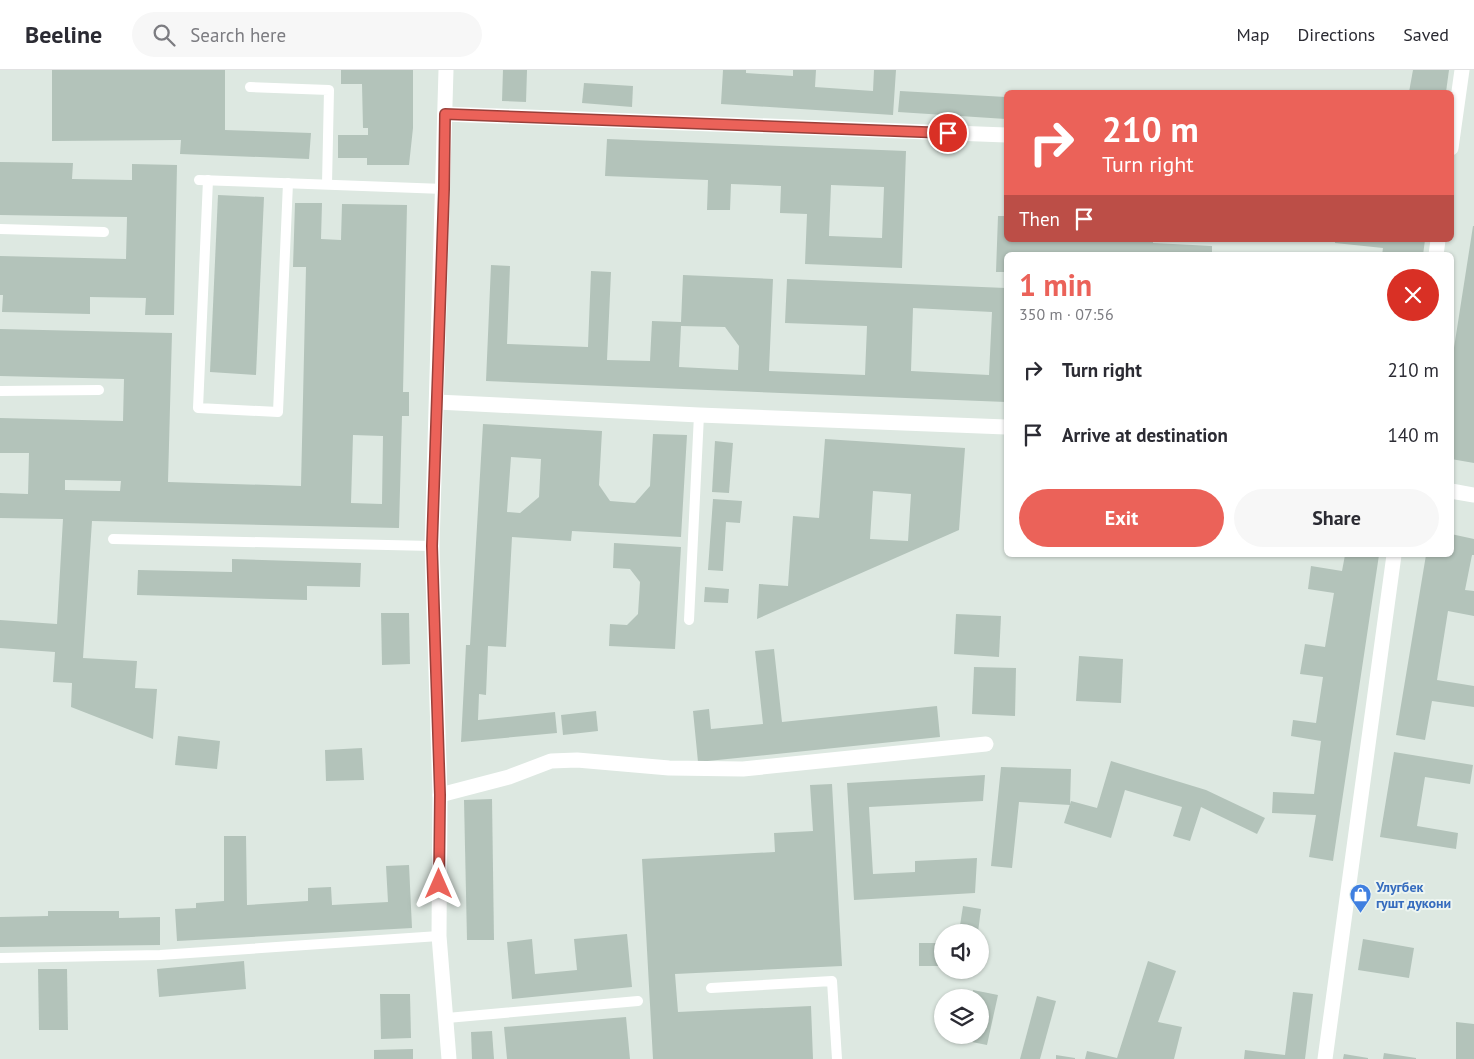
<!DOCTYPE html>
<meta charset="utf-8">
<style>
body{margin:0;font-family:"PT Sans",sans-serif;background:#f7f7f7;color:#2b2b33;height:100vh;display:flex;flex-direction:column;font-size:19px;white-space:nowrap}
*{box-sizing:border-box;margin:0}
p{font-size:16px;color:#7c7c81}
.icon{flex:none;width:28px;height:28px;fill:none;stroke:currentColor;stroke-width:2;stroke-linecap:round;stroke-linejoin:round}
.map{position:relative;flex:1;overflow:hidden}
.sheet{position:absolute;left:1004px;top:182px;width:450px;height:305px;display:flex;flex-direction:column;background:#fff;border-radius:8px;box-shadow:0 1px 4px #0004}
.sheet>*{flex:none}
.banner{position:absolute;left:1004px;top:20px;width:450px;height:152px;border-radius:8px;box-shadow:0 1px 4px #0004;background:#eb6259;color:#fff;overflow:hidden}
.controls{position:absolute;left:934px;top:854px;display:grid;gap:10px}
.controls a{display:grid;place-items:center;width:55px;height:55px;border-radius:50%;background:#fff;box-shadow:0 1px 4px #0004;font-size:25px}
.pin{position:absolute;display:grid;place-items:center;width:42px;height:42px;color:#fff;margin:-21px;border:2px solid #fff;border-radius:50%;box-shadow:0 1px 5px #0007}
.me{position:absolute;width:55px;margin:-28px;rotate:0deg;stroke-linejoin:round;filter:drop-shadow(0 0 4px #0008)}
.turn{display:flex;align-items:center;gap:18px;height:105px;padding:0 15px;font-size:22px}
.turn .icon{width:65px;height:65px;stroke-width:2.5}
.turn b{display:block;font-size:35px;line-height:42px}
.then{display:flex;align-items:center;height:48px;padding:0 15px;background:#0003;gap:10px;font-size:19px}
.round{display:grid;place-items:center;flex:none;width:52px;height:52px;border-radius:26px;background:#f7f7f7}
.overview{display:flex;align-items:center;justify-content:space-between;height:85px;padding:0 15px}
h1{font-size:30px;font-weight:700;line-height:38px;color:#eb6259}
.primary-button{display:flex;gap:10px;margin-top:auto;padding:10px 15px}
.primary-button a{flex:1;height:58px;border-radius:30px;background:#eb6259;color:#fff;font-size:20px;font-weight:700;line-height:58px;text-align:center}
.primary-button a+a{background:#f7f7f7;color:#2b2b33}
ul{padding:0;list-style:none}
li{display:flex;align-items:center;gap:15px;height:65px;padding:0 15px}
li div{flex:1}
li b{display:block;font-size:19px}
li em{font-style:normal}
header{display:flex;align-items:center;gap:30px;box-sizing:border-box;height:70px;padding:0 25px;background:#fff;border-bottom:1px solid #e1e1e2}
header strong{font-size:24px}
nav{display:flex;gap:28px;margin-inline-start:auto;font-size:18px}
.search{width:350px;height:45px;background:#f7f7f7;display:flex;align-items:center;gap:12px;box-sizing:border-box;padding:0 18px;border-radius:28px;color:#7c7c81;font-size:19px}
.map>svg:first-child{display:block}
.building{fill:#b3c3ba;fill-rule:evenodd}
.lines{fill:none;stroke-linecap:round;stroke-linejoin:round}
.service{stroke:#fff;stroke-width:10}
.minor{stroke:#fff;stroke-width:15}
.tertiary{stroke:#fff;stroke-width:15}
.route-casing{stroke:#99403a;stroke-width:12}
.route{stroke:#eb6259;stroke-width:9}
.labels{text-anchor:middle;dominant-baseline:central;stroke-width:4;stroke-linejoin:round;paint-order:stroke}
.shop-label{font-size:14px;font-weight:bold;fill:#366cbe;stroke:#edf5f0;text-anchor:start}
</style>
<header>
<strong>Beeline</strong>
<div class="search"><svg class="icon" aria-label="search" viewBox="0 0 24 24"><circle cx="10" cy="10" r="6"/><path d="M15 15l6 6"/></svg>Search here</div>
<nav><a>Map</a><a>Directions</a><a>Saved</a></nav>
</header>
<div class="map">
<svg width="1474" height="989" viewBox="0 0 1474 989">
<rect width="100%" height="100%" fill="#dde8e1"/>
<g class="building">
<polygon points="52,0 225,0 225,60 311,63 309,89 180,84 181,70 52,71"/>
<polygon points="341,0 413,0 413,58 409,95 367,95 367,88 338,88 338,65 368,65 368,58 363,58 362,14 341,14"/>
<polygon points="503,0 527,0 526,32 502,31"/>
<polygon points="723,0 746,0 746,3 793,6 793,0 816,0 815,17 873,21 874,0 896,0 893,45 721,34"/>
<polygon points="1413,0 1449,0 1446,22 1409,22"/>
<polygon points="584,13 633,16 632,37 582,33"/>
<polygon points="900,21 1006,27 1006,49 898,42"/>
<path d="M607,69L906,81L902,198L805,194L807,144L780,143L781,116L731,114L730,140H707L708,110L605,106ZM831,115L884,117L882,168L829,166Z"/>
<polygon points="0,92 73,93 72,109 132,110 132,94 177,95 174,245 145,245 146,228 90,227 90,244 2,242 3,225 0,225 0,186 126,189 127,147 0,145"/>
<polygon points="218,125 264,127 256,305 210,302"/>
<path d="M295,133H322L321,169L341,170L342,134L407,135L403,322H409V346H402L399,458L92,451L83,588L137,591L135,618L157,619L153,669L71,637L72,613L53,612L55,582L0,578V550L57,554L63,449L0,448V423L28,424L29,383H0V348L123,351L124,309L0,306V259L172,263L168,412L301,416L306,197H293ZM353,365L383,366L382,434L351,433ZM65,410L121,411L120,421L65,420Z"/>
<polygon points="998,146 1006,146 1006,170 1153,170 1153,173 1212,176 1212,185 1006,185 1006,202 996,202"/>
<polygon points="1473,156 1474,156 1474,393 1451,389 1451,297"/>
<polygon points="1335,170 1425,170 1423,185 1382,185 1383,178 1335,173"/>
<path d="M491,195L510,196L507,274L588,277L591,201L611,202L607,290L650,291L652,251L681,252L683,205L773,209L769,301L865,305L867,256L785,253L787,209L1006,218V332L486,311ZM913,238L992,242L989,305L911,301ZM681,256L725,257L739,276L738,300L679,297Z"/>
<path d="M483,354L602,361L599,415L610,431L635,433L650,416L653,364L687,365L681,467L572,461L571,471L512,467L506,577L488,576L486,625L479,624L478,650L555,642L557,663L461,672L466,575H470ZM511,387L541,389L539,427L520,443L507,442Z"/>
<path d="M825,369L965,378L959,460L757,549L759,514L788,516L793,446L819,448ZM873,421L911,424L908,471L870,469Z"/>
<polygon points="715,371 733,373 729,423 712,422"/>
<polygon points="713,429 742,431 740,453 726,452 723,501 708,500"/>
<polygon points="1451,464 1474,469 1474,485 1472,485 1465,520 1474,521 1474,546 1448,541 1437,610 1474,616 1474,637 1432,631 1425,670 1396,665 1426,485 1451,485"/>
<polygon points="614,473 681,477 675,579 609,576 610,554 627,555 638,544 640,512 630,499 613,498"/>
<polygon points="1345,485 1379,485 1333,791 1309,787 1316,745 1272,743 1273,722 1314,724 1321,671 1291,666 1293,650 1316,653 1323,607 1300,604 1305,574 1325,577 1334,523 1308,519 1311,496 1342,501"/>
<polygon points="232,489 361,493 360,517 307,516 307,530 137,525 138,500 232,502"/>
<polygon points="705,517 729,519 728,533 704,532"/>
<polygon points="381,543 409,543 410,594 382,595"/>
<polygon points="956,544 1001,546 999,587 954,584"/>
<polygon points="774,579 782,652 937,636 940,667 698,692 693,641 709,639 711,659 763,654 755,581"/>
<polygon points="1079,586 1123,589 1121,633 1076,631"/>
<polygon points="974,597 1016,598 1015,646 972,644"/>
<polygon points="596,641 598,661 563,665 561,645"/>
<polygon points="178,666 220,671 217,699 175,695"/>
<polygon points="362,678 364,710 326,711 325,680"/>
<polygon points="1394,682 1473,695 1470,714 1425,707 1417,756 1458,763 1456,779 1380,767"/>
<polygon points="1111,691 1206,720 1265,748 1257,764 1201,737 1190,771 1173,766 1182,737 1125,720 1111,768 1064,753 1071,731 1097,738"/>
<polygon points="1001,697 1071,699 1070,735 1019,732 1012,798 991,796"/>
<polygon points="985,705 983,731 869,737 873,804 915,802 915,791 977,788 975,823 854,830 847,713"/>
<polygon points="832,714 842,896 675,904 678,942 811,936 813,989 653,989 642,789 775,782 774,763 813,761 810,715"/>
<polygon points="492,729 494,870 467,870 464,730"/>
<polygon points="224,766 246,766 247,835 308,831 308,818 331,817 332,835 388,832 386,796 409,795 412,858 177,871 175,839 196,838 196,833 224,831"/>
<polygon points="963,836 981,839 978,862 959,862"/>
<polygon points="48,841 119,841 119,848 160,847 160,875 0,877 0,847 48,846"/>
<polygon points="627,864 632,917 512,929 507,872 532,869 535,904 577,900 574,869"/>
<polygon points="1363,869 1414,878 1409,908 1358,900"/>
<rect x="919" y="873" width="23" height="23"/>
<polygon points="244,891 246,919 159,927 157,899"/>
<polygon points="1148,891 1176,901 1158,952 1182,957 1174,989 1085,989 1087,981 1117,988"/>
<polygon points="38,899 67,899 68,960 39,960"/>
<polygon points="973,920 998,925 987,975 962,970 964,965 980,965 980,928 972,928"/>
<polygon points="1293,922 1313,924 1305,989 1244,989 1245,980 1285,985"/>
<polygon points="380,924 410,924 411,968 381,969"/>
<polygon points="1037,926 1056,931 1040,989 1020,989"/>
<polygon points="626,947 630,989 507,989 504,957"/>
<polygon points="1456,952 1474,954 1474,989 1456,989"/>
<polygon points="492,961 494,989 472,989 471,962"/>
<polygon points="413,979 413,989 374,989 374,980"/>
<polygon points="1384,983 1416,988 1416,989 1383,989"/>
<polygon points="1344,984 1368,988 1368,989 1343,989"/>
<polygon points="1056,985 1075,988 1075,989 1056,989"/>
</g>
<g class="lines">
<g class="service">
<polyline points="250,17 329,20 327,114"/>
<polyline points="199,110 444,119"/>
<polyline points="208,110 198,338 278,342 288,113"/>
<polyline points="0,159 104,162"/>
<polyline points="0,321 99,320"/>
<polyline points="113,469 432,476"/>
<polyline points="689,550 699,345"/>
<polyline points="0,888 160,885 439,866"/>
<polyline points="711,918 832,911 837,989"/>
<polyline points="447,948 638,931"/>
</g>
<g class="minor">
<polyline points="445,44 1006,65"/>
<polyline points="1451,78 1462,0"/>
<polyline points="1436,185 1438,170"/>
<polyline points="437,332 699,345 1006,357"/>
<polyline points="1451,421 1474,425"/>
<polyline points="440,725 509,707 551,691 577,690 669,698 743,699 986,674"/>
<polyline points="1325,989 1394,485"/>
</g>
<polyline class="tertiary" points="446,0 432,476 440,725 439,866 449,989"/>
</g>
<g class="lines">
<defs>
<polyline id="route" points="439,814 440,725 432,476 444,119 445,44 948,63"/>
</defs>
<use href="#route" class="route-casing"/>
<use href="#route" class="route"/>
</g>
<defs>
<symbol id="shop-pin" viewBox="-11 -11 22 30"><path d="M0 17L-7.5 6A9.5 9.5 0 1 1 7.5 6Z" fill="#3f7fe0" stroke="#edf5f0"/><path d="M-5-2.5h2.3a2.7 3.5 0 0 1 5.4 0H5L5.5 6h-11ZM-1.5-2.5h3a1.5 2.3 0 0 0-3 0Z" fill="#fff"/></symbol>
</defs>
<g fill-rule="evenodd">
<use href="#shop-pin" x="1348" y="812" width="25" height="34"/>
</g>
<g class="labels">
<g class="shop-label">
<text x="1376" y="817">Улугбек<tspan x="1376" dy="16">гушт дукони</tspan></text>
</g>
</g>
</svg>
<div class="controls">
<a><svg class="icon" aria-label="sound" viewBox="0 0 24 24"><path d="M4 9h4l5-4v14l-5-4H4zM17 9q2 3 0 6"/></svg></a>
<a><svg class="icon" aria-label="layers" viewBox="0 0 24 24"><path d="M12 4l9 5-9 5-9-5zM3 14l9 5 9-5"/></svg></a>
</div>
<div class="pin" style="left:948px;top:63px;background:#d93025"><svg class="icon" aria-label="arrive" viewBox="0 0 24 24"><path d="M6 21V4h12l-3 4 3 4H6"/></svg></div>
<svg class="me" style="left:439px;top:814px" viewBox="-20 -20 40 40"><path d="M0-17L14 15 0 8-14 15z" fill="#eb6259" stroke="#fff" stroke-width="4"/></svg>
<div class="banner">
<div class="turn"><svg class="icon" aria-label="right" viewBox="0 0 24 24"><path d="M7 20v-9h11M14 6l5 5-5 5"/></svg><div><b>210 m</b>Turn right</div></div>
<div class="then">Then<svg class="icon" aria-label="arrive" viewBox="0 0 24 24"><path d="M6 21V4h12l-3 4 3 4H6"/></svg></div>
</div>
<section class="sheet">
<div class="overview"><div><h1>1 min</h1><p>350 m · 07:56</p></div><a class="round" style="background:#d93025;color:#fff"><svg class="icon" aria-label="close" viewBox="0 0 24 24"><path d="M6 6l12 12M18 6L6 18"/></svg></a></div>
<ul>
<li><svg class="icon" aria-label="right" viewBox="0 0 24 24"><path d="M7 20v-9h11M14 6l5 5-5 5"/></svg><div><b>Turn right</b></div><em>210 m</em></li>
<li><svg class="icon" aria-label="arrive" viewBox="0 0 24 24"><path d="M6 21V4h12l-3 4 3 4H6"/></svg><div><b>Arrive at destination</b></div><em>140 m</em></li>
</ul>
<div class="primary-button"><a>Exit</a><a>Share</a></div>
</section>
</div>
